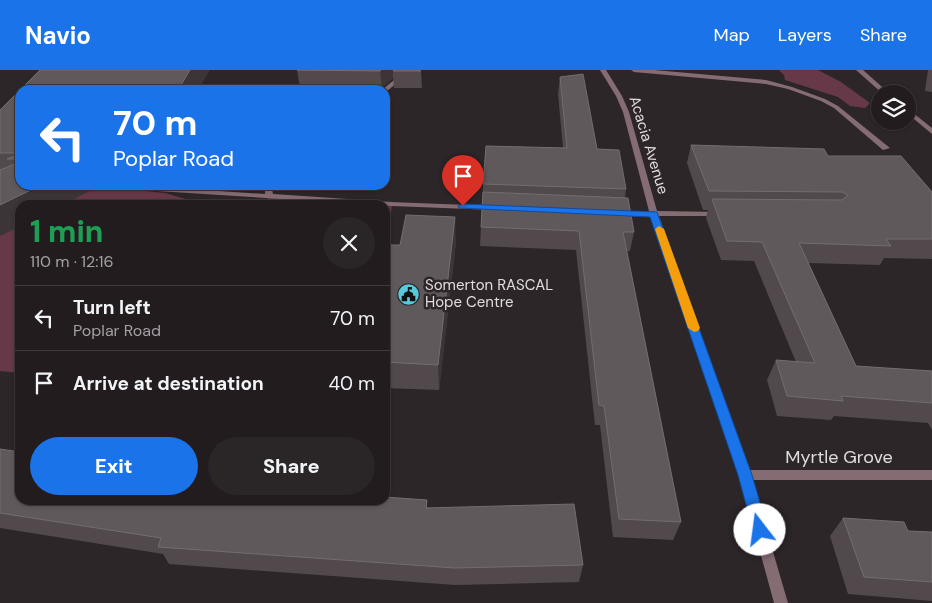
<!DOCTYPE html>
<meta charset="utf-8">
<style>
body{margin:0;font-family:"DM Sans",sans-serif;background:#2a2527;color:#f1f3f6;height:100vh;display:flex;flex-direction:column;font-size:19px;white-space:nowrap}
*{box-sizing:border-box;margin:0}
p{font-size:16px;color:#a2a1a4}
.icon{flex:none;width:28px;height:28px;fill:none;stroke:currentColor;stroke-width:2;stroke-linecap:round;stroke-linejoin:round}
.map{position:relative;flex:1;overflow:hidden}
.details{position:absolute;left:15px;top:130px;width:375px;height:305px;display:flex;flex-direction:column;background:#221c1e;border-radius:15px;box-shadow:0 1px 4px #0004,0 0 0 1px #3f3a3c}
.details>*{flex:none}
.top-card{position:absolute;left:15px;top:15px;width:375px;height:105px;border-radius:15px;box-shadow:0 1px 4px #0004,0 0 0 1px #3f3a3c;background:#1a73e8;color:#fff;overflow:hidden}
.fabs{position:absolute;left:871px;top:15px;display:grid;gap:10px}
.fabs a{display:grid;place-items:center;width:45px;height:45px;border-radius:50%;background:#221c1e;box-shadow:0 1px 4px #0004,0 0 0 1px #3f3a3c;font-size:25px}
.pin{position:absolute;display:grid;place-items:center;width:42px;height:42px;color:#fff;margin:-51px -21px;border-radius:50% 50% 50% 0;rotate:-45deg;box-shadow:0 0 5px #0007}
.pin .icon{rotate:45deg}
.me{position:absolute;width:55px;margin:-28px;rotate:345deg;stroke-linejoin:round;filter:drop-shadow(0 0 4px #0008)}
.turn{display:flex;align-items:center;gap:18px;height:105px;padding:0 15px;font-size:22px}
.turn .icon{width:65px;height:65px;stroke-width:2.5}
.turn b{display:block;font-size:35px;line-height:42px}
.round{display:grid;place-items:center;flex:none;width:52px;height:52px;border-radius:26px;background:#2a2527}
.headline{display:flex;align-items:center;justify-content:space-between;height:85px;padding:0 15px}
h1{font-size:30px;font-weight:800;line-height:38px;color:#1e9e55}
.primary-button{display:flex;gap:10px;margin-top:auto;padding:10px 15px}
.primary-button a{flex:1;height:58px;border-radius:30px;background:#1a73e8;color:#fff;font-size:20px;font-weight:800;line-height:58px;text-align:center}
.primary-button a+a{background:#2a2527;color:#f1f3f6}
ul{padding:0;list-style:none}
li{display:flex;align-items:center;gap:15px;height:65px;padding:0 15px;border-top:1px solid #3f3a3c}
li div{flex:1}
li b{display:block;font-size:19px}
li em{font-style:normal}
header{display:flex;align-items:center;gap:30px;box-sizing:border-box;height:70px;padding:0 25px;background:#1a73e8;color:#fff}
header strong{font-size:24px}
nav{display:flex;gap:28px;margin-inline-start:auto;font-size:18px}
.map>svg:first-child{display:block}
.green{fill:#673848}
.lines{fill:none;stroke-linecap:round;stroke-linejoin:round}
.service{fill:#856c73;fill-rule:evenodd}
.minor{fill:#856c73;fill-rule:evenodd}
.tertiary{fill:#856c73;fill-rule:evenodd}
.wall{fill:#51494b}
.shaded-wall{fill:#3c3436}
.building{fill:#60595b;stroke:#746d6f}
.route{fill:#1a73e8;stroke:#114b97}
.slow{fill:#f59e0b}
.labels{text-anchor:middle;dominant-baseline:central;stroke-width:5;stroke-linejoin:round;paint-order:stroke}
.street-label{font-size:15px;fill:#e0dbdc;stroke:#2d2628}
.poi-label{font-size:15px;fill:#e0dbdc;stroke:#2d2628;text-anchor:start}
.near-street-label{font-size:18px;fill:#e0dbdc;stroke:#2d2628}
</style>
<header>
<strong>Navio</strong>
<nav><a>Map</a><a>Layers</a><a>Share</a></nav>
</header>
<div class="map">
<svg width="932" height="533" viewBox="0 0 932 533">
<rect width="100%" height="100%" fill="#2d2628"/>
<g class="green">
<polygon points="779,0 818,0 841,12 870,33 865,38 850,36 838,27 785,10 784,5"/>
<polygon points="28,115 86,115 165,123 206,135 62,135 77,127"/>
<polygon points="270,126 392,134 385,205 385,135 261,135"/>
<polygon points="20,156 20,303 0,301 0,166"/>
</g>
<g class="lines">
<g class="service">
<polygon points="631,0 654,0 766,10 792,17 825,29 838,36 890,78 883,80 834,38 821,31 788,19 766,14 634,2"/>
<polygon points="89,115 130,115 265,124 265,116 276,115 272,119 273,124 392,132 396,134 392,136 93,117"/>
</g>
<g class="minor">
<polygon points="406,0 413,0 387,21 382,20"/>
<polygon points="600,0 606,0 622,26 629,42 657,141 720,142 724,144 720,146 659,146 749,400 932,400 932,410 752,410 788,533 774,533 739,405 651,146 619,145 615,143 619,141 649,141 623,42 616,26"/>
<polygon points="389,132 495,136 499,138 495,140 392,136 388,134"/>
</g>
<g class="tertiary">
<polygon points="856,0 863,0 890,24 883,24"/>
<polygon points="908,39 932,58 932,64 908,44"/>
</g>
</g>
<g class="wall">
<polygon points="297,0 421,1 422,18 394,18 393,8 382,18 300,17"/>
<polygon points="928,0 932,0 932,22 925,21"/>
<polygon points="560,7 597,79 626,119 625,128 634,162 630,181 627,181 681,452 673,470 613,467 600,355 595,355 576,180 480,176 483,114 563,78 558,24"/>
<polygon points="20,20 20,115 92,115 94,119 20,135 20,156 0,166 0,40"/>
<polygon points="691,75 828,86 932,122 932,189 884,188 880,195 808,193 856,296 932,301 932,360 928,353 834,346 831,350 777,346 767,310 776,290 796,292 754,191 721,190 706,148 708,140 703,140 687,93"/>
<polygon points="456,172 439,320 385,318 385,175 400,175"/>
<polygon points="0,379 20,430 427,430 427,437 583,495 579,512 455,515 169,494 163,484 0,458"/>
<polygon points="843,448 908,461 932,462 932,531 848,524 830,466"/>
</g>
<g class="shaded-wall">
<polygon points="190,0 210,0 198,20 178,20"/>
<polygon points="381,0 398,0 393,1 393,8 382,18 380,1"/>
<polygon points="41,115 92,115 94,119 62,135 20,135 20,156 0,166 0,135"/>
<polygon points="455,147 456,172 439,320 438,295"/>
</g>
<g class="building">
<polygon points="40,0 190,0 178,20 20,20"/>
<polygon points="297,0 381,0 380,1"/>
<polygon points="394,0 419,0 421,1 393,1"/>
<polygon points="583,4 597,79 619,80 626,119 483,114 486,76 567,78 560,7"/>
<polygon points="20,20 20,83 0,83 0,40"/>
<polygon points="691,75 824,79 828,86 901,86 932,122 932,169 886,169 891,176 799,173 856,296 932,301 932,333 841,326 843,331 787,326 776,290 815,293 762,172 727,171 712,129 842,130 848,125 842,122 709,121"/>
<polygon points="20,84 20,90 20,89 7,89"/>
<polygon points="20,92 20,115 41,115 0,135 0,100"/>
<polygon points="483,122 628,128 634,162 623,162 681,452 619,449 604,336 599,335 579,161 481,157"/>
<polygon points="406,145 455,147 438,295 385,292 385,175 400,175"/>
<polygon points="0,379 20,382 20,430 385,430 385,427 427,430 426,438 574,434 583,495 455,498 158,477 161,468 0,443"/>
<polygon points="843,448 904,452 908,461 932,462 932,512 864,507"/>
</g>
<polygon class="route" points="463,134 657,142 752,405 768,460 766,464 760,466 755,464 753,460 738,405 650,147 459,138 458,136"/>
<polygon class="slow" points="659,156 664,159 700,258 698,261 694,262 688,258 655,159"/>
<defs>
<symbol id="civic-disc" viewBox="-11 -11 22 22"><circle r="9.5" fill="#54cadc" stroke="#2d2628"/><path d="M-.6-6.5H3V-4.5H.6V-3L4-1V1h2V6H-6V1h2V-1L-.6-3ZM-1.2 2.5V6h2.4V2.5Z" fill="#111"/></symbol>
</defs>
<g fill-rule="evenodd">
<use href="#civic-disc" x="396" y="212" width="25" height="25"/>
</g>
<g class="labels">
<g class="street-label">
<text transform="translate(649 75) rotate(73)">Acacia Avenue</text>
</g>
<g class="poi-label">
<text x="425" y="215">Somerton RASCAL<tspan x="425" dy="17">Hope Centre</tspan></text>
</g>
<g class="near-street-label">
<text x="839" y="387">Myrtle Grove</text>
</g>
</g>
</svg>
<div class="fabs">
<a><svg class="icon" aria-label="layers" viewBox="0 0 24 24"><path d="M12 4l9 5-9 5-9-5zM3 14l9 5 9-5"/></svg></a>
</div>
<div class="pin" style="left:463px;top:136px;background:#d93025"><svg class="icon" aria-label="arrive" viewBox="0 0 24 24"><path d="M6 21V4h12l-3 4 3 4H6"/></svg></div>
<svg class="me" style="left:760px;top:460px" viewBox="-20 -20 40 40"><circle r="19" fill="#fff"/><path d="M0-13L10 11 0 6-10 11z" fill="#1a73e8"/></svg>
<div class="top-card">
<div class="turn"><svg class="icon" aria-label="left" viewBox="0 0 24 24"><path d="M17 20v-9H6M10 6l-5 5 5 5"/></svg><div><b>70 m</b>Poplar Road</div></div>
</div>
<section class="details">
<div class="headline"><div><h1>1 min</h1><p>110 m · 12:16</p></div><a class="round"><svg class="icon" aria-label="close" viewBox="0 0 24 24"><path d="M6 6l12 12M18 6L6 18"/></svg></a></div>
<ul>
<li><svg class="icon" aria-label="left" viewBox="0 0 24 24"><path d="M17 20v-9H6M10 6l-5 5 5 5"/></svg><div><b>Turn left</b><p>Poplar Road</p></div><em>70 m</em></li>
<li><svg class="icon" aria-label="arrive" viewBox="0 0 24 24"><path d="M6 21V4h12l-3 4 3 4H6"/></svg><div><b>Arrive at destination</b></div><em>40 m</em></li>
</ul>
<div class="primary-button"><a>Exit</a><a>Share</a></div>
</section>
</div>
